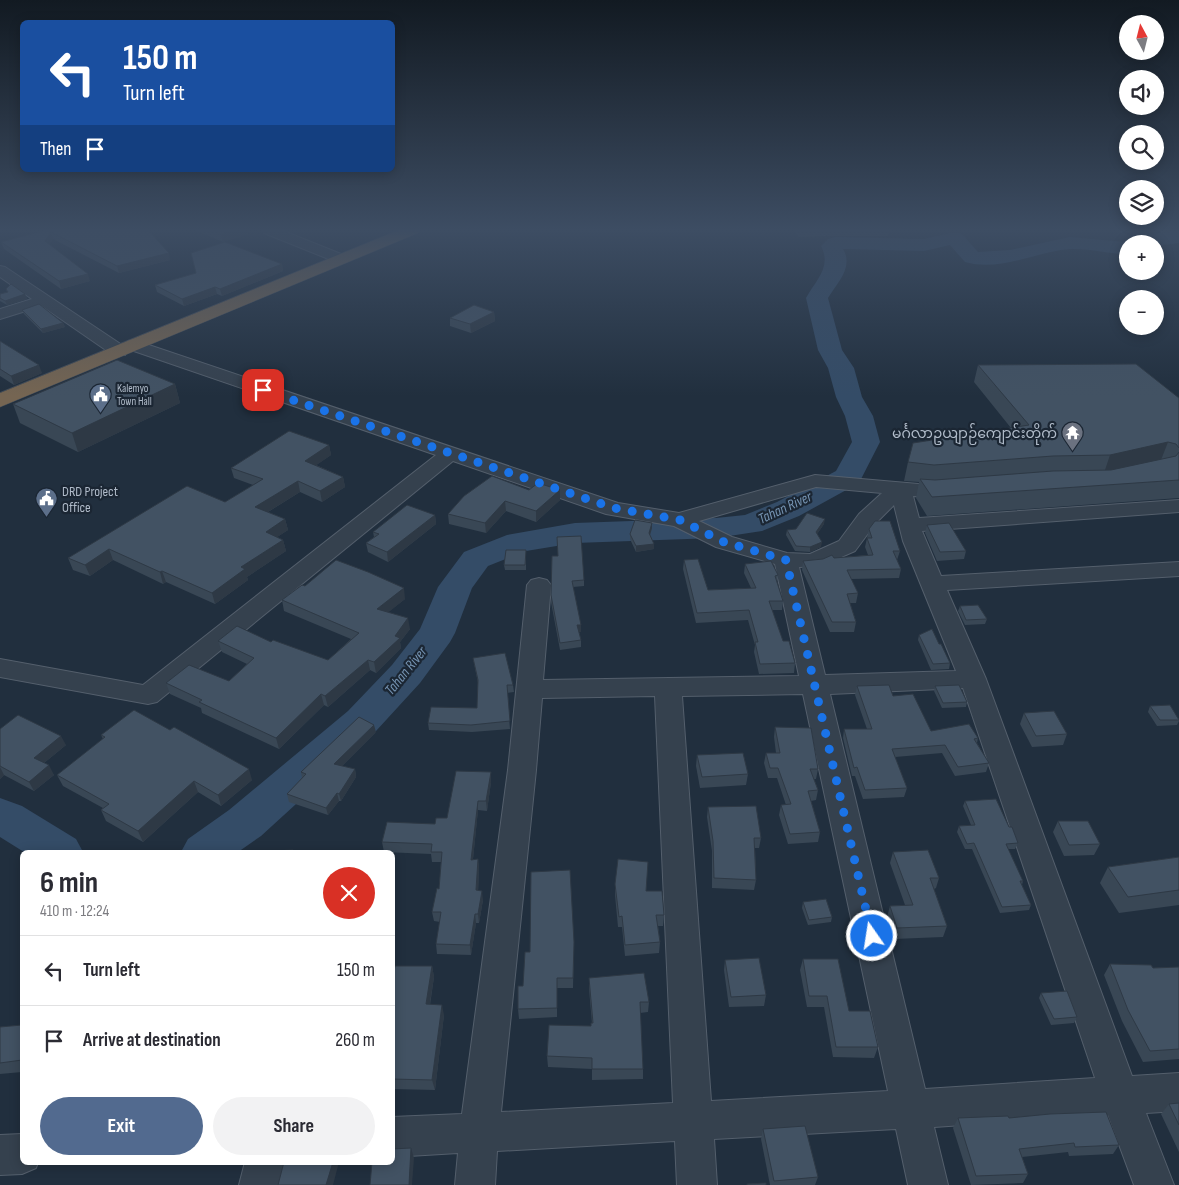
<!DOCTYPE html>
<meta charset="utf-8">
<style>
body{margin:0;font-family:"Sofia Sans Condensed","Noto Sans Myanmar",sans-serif;background:#f2f2f3;color:#2b2b33;height:100vh;display:flex;flex-direction:column;font-size:19px;white-space:nowrap}
*{box-sizing:border-box;margin:0}
p{font-size:16px;color:#7c7c81}
.icon{flex:none;width:28px;height:28px;fill:none;stroke:currentColor;stroke-width:2;stroke-linecap:round;stroke-linejoin:round}
.map{position:relative;flex:1;overflow:hidden}
.side{position:absolute;left:20px;top:850px;width:375px;height:315px;display:flex;flex-direction:column;background:#fff;border-radius:8px;box-shadow:0 2px 12px #0003}
.side>*{flex:none}
.guide{position:absolute;left:20px;top:20px;width:375px;height:152px;border-radius:8px;box-shadow:0 2px 12px #0003;background:#1a4fa0;color:#fff;overflow:hidden}
.needle{width:32px;rotate:353deg}
.fabs{position:absolute;left:1119px;top:15px;display:grid;gap:10px}
.fabs a{display:grid;place-items:center;width:45px;height:45px;border-radius:50%;background:#fff;box-shadow:0 2px 12px #0003;font-size:25px}
.pin{position:absolute;display:grid;place-items:center;width:42px;height:42px;color:#fff;margin:-21px;border-radius:10px;box-shadow:0 2px 8px #0006}
.me{position:absolute;width:55px;margin:-28px;rotate:347deg;stroke-linejoin:round;filter:drop-shadow(0 0 4px #0008)}
.turn{display:flex;align-items:center;gap:18px;height:105px;padding:0 20px;font-size:22px}
.turn .icon{width:65px;height:65px;stroke-width:2.5}
.turn b{display:block;font-size:35px;line-height:42px}
.then{display:flex;align-items:center;height:48px;padding:0 20px;background:#0003;gap:10px;font-size:19px}
.round{display:grid;place-items:center;flex:none;width:52px;height:52px;border-radius:26px;background:#f2f2f3}
.head{display:flex;align-items:center;justify-content:space-between;height:85px;padding:0 20px}
h1{font-size:30px;font-weight:700;line-height:38px}
.action{display:flex;gap:10px;margin-top:auto;padding:10px 20px}
.action a{flex:1;height:58px;border-radius:30px;background:#526a8f;color:#fff;font-size:20px;font-weight:700;line-height:58px;text-align:center}
.action a+a{background:#f2f2f3;color:#2b2b33}
ul{padding:0;list-style:none}
li{display:flex;align-items:center;gap:15px;height:70px;padding:0 20px;border-top:1px solid #e1e1e2}
li div{flex:1}
li b{display:block;font-size:19px}
li em{font-style:normal}
.map>svg:first-child{display:block}
.lines{fill:none;stroke-linecap:round;stroke-linejoin:round}
.river{fill:#344c67;fill-rule:evenodd}
.minor-casing{stroke:#545f6c;stroke-width:2}
.highway-casing{stroke:#414c59;stroke-width:1}
.minor{fill:#35414e;fill-rule:evenodd}
.highway{fill:#756552;fill-rule:evenodd}
.wall{fill:#394755}
.shaded-wall{fill:#2e3945}
.building{fill:#425263;stroke:#2e3945}
.route{stroke:#1a73e8;stroke-width:9;stroke-dasharray:0 16.2}
.labels{text-anchor:middle;dominant-baseline:central;stroke-width:4.5;stroke-linejoin:round;paint-order:stroke}
.far-poi-label{font-size:11px;fill:#b1bcca;stroke:#1b2633;text-anchor:start}
.poi-label{font-size:14px;fill:#b1bcca;stroke:#1b2633;text-anchor:end}
.water-label{font-size:15px;font-style:italic;fill:#7694b3;stroke:#1b2633}
</style>
<div class="map">
<svg width="1179" height="1185" viewBox="0 0 1179 1185">
<rect width="100%" height="100%" fill="#212f3e"/>
<g class="lines">
<g class="river">
<path d="M1179,231V243L1155,246V244H1128V254C1108,254 1089,248 1070,249C1034,252 1001,272 965,262L950,245L924,251L843,249C854,267 837,283 828,298L842,350L854,368L862,397L873,416L880,442L859,483L799,516L762,531L716,538L575,543L526,551L488,566L472,588L455,633L450,642L420,683L376,731L261,836L238,852H181L188,839L229,810L348,711L392,665L420,629L438,587L464,552L507,535L575,523L716,518L745,515L777,502L836,471L852,442L845,416L836,397L828,368L818,350L806,298C816,280 832,267 821,246L828,239L835,237L924,239L955,232L962,234L978,252L1010,250L1070,237L1125,242L1140,235Z"/>
<polygon points="0,798 22,806 76,839 83,852 24,852 0,837"/>
</g>
<defs>
<g id="minor">
<polygon points="262,230 281,230 346,256 348,259 346,262 336,262 264,233"/>
<polygon points="818,230 832,230 832,231 825,235 820,234"/>
<polygon points="0,266 5,267 125,347 127,351 125,355 113,355 42,306 0,319 0,309 32,299 0,277"/>
<path d="M134,340L618,503L679,513L815,475L930,485L949,483L956,485L959,489L956,493L930,497L913,496L919,518L1179,500V512L922,531L941,576L1179,562V576L947,590L986,679L1132,1076L1179,1073V1111L1146,1113L1174,1185H1134L1108,1115L934,1127L948,1185H908L896,1129L714,1139L717,1185H677L675,1141L497,1151L495,1185H455L458,1153L392,1157V1117L462,1114L508,770L527,585L531,580L539,578L547,580L551,585L543,680L799,676L775,564L716,547L674,526L606,514L453,461L157,702L148,704L0,677V659L143,685L436,455L128,349L126,345L128,341ZM816,487L882,493L859,514L839,541L810,554L787,553L732,537L699,521ZM894,505L903,541L956,671L825,675L799,567L821,566L855,551L875,524ZM963,688L1095,1078L925,1089L830,694ZM803,694L888,1091L711,1101L682,696ZM655,696L673,1103L501,1112L536,770L542,698Z"/>
<polygon points="22,1134 22,1162 38,1162 36,1168 22,1174 0,1175 0,1135"/>
<polygon points="245,1162 285,1162 279,1185 239,1185"/>
</g>
<polygon id="highway" points="399,230 420,230 418,233 0,407 0,393"/>
</defs>
<use href="#minor" class="minor-casing"/>
<use href="#highway" class="highway-casing"/>
<use href="#minor" class="minor"/>
<use href="#highway" class="highway"/>
</g>
<g class="wall">
<polygon points="43,230 148,230 170,260 119,273 53,239 49,245 90,281 61,289 4,249 1,242 43,231"/>
<polygon points="195,230 247,230 248,234 223,242"/>
<polygon points="795,230 822,230 822,236 798,237"/>
<polygon points="828,230 889,230 888,236 827,236"/>
<polygon points="282,264 283,271 222,296 217,294 184,306 157,292 155,285"/>
<polygon points="6,289 25,294 27,299 7,305 0,301 0,294 7,292"/>
<polygon points="22,310 63,323 65,327 43,333 24,314"/>
<polygon points="494,312 495,321 471,333 450,326 450,318"/>
<polygon points="0,341 42,373 14,385 0,376"/>
<polygon points="978,365 1179,398 1179,498 927,516 916,498 919,482 904,481 908,462 1011,428 974,382"/>
<polygon points="175,384 180,403 78,452 20,423 13,404"/>
<polygon points="329,445 331,455 316,465 343,477 345,487 322,502 300,492 268,512 285,519 288,530 277,537 283,540 286,551 247,577 248,580 215,604 166,582 163,584 113,560 90,576 73,570 68,558 225,502 253,485 234,478 231,468"/>
<polygon points="529,490 560,490 560,500 536,522 506,511 486,533 449,524 448,514"/>
<polygon points="435,515 436,524 388,562 368,552 366,543 374,537 373,532"/>
<polygon points="652,523 652,528 650,535 654,549 636,552 630,539 630,534"/>
<polygon points="824,524 817,534 821,547 810,552 795,551 786,535 787,530 796,529"/>
<polygon points="927,525 966,551 964,559 937,561 925,533"/>
<polygon points="869,529 900,551 897,560 901,569 899,578 851,579 858,593 856,603 850,603 856,622 854,632 830,632 802,570 803,561 868,555 865,547"/>
<polygon points="526,550 526,570 505,570 504,565"/>
<polygon points="552,556 584,580 584,586 573,587 581,632 579,632 581,640 581,647 560,650 551,602"/>
<polygon points="684,560 708,590 751,588 744,573 745,564 778,575 777,581 783,601 782,610 772,610 783,641 795,663 794,673 759,674 754,652 755,645 748,620 696,623 683,569"/>
<polygon points="305,586 405,599 388,612 410,629 400,642 401,648 376,673 370,670 328,707 324,705 279,749 202,713 201,708 170,694 166,683 229,681 247,664 222,652 218,641 271,642 328,660 351,639 284,611 282,600"/>
<polygon points="960,606 987,619 985,624 965,625 958,611"/>
<polygon points="919,635 939,644 950,663 949,669 931,670 918,640"/>
<polygon points="473,658 513,685 514,692 507,693 510,729 472,732 429,730 428,723 477,708 478,683"/>
<polygon points="857,686 893,696 931,731 978,738 977,743 989,763 986,772 955,776 942,753 895,757 907,788 904,797 863,799 855,776 852,776 843,738 844,729 867,729 855,695"/>
<polygon points="935,686 967,702 966,707 942,708 934,691"/>
<polygon points="1150,706 1179,719 1179,721 1177,725 1157,726 1148,712"/>
<polygon points="1024,713 1067,734 1063,745 1032,747 1020,724"/>
<polygon points="775,727 818,769 816,779 814,779 818,790 816,800 811,801 820,832 818,842 788,844 779,815 781,805 786,805 777,778 768,778 764,763 766,753 776,753 774,737"/>
<polygon points="0,729 66,745 44,763 54,775 34,791 4,775 0,779"/>
<polygon points="376,732 342,766 355,769 356,777 341,801 339,801 328,815 289,802 287,794 302,778 301,772"/>
<polygon points="101,735 252,780 221,806 198,792 143,842 106,821 101,810 103,808 63,786 57,775 103,739"/>
<polygon points="697,755 748,774 746,785 700,788 696,766"/>
<polygon points="491,782 487,811 478,810 473,859 478,859 479,869 478,890 483,900 479,923 476,923 471,955 437,954 436,944 440,922 434,921 432,912 439,889 441,862 432,862 431,854 384,852 382,842 435,824 447,818"/>
<polygon points="965,801 1009,827 1018,843 1015,849 1008,849 1023,881 1022,885 1031,905 1029,910 1000,913 972,849 965,849 957,832 959,826 971,825 963,806"/>
<polygon points="708,807 761,838 759,848 755,848 756,880 754,890 712,888 712,851 707,817"/>
<polygon points="1058,821 1100,844 1094,855 1064,856 1053,832"/>
<polygon points="893,852 939,878 936,888 934,889 947,926 943,937 894,939 887,917 890,906 905,905 890,863"/>
<polygon points="1179,857 1179,905 1119,913 1100,883 1108,867"/>
<polygon points="615,884 646,891 664,915 663,926 658,926 660,942 659,953 625,956 622,927 618,927 615,895"/>
<polygon points="803,902 832,917 831,922 808,925 802,908"/>
<polygon points="574,942 573,988 557,988 557,1017 519,1019 518,1009 530,952"/>
<polygon points="803,959 849,1011 878,1047 874,1058 833,1057 824,1007 807,1007 800,970"/>
<polygon points="725,960 766,995 764,1006 729,1007 724,970"/>
<polygon points="1110,964 1153,968 1179,967 1179,1059 1143,1062 1122,1021 1104,975"/>
<polygon points="432,966 434,977 430,1005 444,1015 435,1090 392,1089 392,983"/>
<polygon points="589,978 649,1002 648,1012 640,1013 643,1069 643,1079 592,1080 592,1069 548,1067 547,1056 591,1026 592,1023 589,989"/>
<polygon points="1041,993 1077,1017 1074,1023 1051,1025 1039,998"/>
<polygon points="22,1025 22,1072 0,1074 0,1027"/>
<polygon points="1179,1103 1179,1152 1161,1114 1169,1104"/>
<polygon points="958,1118 1009,1118 1119,1145 1113,1154 1069,1156 1068,1152 1022,1157 1028,1174 1023,1183 971,1185 953,1128"/>
<polygon points="763,1129 818,1177 815,1185 770,1185 761,1139"/>
</g>
<g class="shaded-wall">
<polygon points="236,230 247,230 248,234 223,242 221,234"/>
<polygon points="51,232 53,239 47,248 45,241"/>
<polygon points="169,253 170,260 119,273 117,266"/>
<polygon points="282,264 283,271 222,296 220,289"/>
<polygon points="88,274 90,281 61,289 59,281"/>
<polygon points="215,287 217,294 184,306 182,299"/>
<polygon points="25,294 27,299 7,305 5,301"/>
<polygon points="494,312 495,321 471,333 470,324"/>
<polygon points="63,323 65,327 43,333 41,329"/>
<polygon points="39,365 42,373 14,385 11,376"/>
<polygon points="175,384 180,403 78,452 72,433"/>
<polygon points="1168,442 1161,460 1104,473 1110,455"/>
<polygon points="329,445 331,455 308,471 305,461"/>
<polygon points="343,477 345,487 322,502 320,491"/>
<polygon points="298,481 300,492 258,518 255,507"/>
<polygon points="560,490 560,500 536,522 536,511"/>
<polygon points="505,501 506,511 486,533 485,523"/>
<polygon points="435,515 436,524 388,562 387,552"/>
<polygon points="285,519 288,530 268,543 266,532"/>
<polygon points="825,519 824,524 815,537 816,532"/>
<polygon points="652,523 652,528 649,538 649,533"/>
<polygon points="283,540 286,551 247,577 248,580 215,604 212,593 241,567"/>
<polygon points="822,542 821,547 810,552 810,547"/>
<polygon points="654,544 654,549 636,552 636,546"/>
<polygon points="109,549 113,560 90,576 85,565"/>
<polygon points="162,571 166,582 163,584 160,572"/>
<polygon points="404,588 405,599 379,620 377,609"/>
<polygon points="408,618 410,629 400,642 401,648 376,673 374,662"/>
<rect x="577" y="625" width="4" height="7"/>
<polygon points="368,660 370,670 328,707 325,696"/>
<polygon points="321,694 324,705 279,749 276,738"/>
<polygon points="374,725 376,732 336,772 334,764"/>
<polygon points="61,736 66,745 39,767 34,758"/>
<polygon points="49,765 54,775 34,791 29,782"/>
<polygon points="0,767 4,775 0,779"/>
<polygon points="249,769 252,780 221,806 218,795"/>
<polygon points="355,769 356,777 341,801 339,794"/>
<polygon points="491,772 491,782 487,811 486,801"/>
<polygon points="194,781 198,792 143,842 138,831"/>
<polygon points="337,793 339,801 328,815 326,808"/>
<polygon points="478,801 478,810 472,869 471,860"/>
<polygon points="478,859 479,869 478,900 476,890"/>
<polygon points="482,891 483,900 479,923 478,914"/>
<polygon points="475,914 476,923 471,955 470,945"/>
<polygon points="432,966 434,977 428,1015 426,1004"/>
<polygon points="442,1005 444,1015 435,1090 432,1080"/>
<polygon points="411,1148 414,1158 412,1185 409,1185"/>
<polygon points="333,1162 339,1162 333,1185 326,1185"/>
</g>
<g class="building">
<polygon points="45,230 148,230 169,253 117,266 51,232 45,241 88,274 59,281 1,242 46,230"/>
<polygon points="211,230 236,230 221,234"/>
<polygon points="225,242 282,264 220,289 215,287 182,299 155,285 196,273 191,253"/>
<polygon points="11,284 25,294 5,301 0,298 0,294 8,292 6,289"/>
<polygon points="39,304 63,323 41,329 22,310"/>
<polygon points="474,305 494,312 470,324 450,318"/>
<polygon points="0,341 39,365 11,376 0,369"/>
<polygon points="117,360 175,384 72,433 13,404"/>
<polygon points="1136,364 1179,398 1179,448 1176,444 1168,442 1110,455 1053,456 934,465 908,462 913,443 1029,425 978,365"/>
<polygon points="289,431 329,445 305,461 343,477 320,491 298,481 255,507 285,519 266,532 283,540 241,567 245,569 212,593 162,571 160,572 109,549 85,565 68,558 187,486 225,502 263,479 231,468"/>
<polygon points="1179,452 1179,480 932,497 920,479 935,480 1053,471 1111,470 1176,456"/>
<polygon points="492,476 529,490 538,483 560,490 536,511 505,501 485,523 448,514 464,496"/>
<polygon points="407,505 435,515 387,552 366,543 379,534 373,532"/>
<polygon points="807,513 825,519 816,532 822,542 810,547 796,546 787,530 796,529"/>
<polygon points="635,520 652,523 649,533 654,544 636,546 630,534"/>
<polygon points="875,521 890,521 900,551 893,551 901,569 847,570 858,593 847,594 856,622 832,622 803,561 823,559 832,555 834,558 873,555 867,538 872,538 869,529"/>
<polygon points="949,523 966,551 940,552 927,525"/>
<polygon points="581,536 584,580 572,581 581,625 577,625 581,640 560,643 551,595 552,556 558,556 557,537"/>
<polygon points="506,550 526,550 525,565 504,565"/>
<polygon points="698,559 708,590 756,588 745,564 771,561 778,575 775,576 783,601 769,601 783,641 789,641 795,663 760,664 755,642 758,642 749,610 697,613 684,560"/>
<polygon points="336,560 368,572 404,588 377,609 408,618 395,636 400,638 374,662 368,660 325,696 321,694 276,738 199,702 202,700 166,683 189,665 229,681 254,658 218,641 237,626 271,642 273,640 328,660 359,633 282,600 302,585 305,586"/>
<polygon points="978,605 987,619 966,620 960,606"/>
<polygon points="932,629 939,644 941,644 950,663 933,664 919,635"/>
<polygon points="505,653 513,685 507,685 510,721 471,725 428,723 431,707 477,708 478,680 473,658"/>
<polygon points="889,685 893,696 913,694 931,731 969,724 978,738 974,739 989,763 958,767 945,745 892,749 907,788 865,790 857,767 854,768 844,729 872,729 857,686"/>
<polygon points="959,685 967,702 943,703 935,686"/>
<polygon points="1170,705 1179,720 1160,720 1150,706"/>
<polygon points="134,710 170,730 174,727 249,769 218,795 194,781 138,831 101,810 109,804 57,775 105,737 101,735"/>
<polygon points="1054,711 1067,734 1036,736 1024,713"/>
<polygon points="18,715 61,736 34,758 49,765 29,782 0,766 0,729"/>
<polygon points="359,717 374,725 334,764 355,769 339,794 337,793 326,808 287,794 306,774 301,772"/>
<polygon points="775,727 811,728 818,769 810,769 818,790 808,791 820,832 790,834 781,805 791,804 778,768 770,768 766,753 780,753"/>
<polygon points="743,753 748,774 702,777 697,755"/>
<polygon points="456,771 491,772 486,801 478,801 471,860 478,859 476,890 482,891 478,914 475,914 470,945 436,944 441,912 432,912 437,888 439,889 442,852 431,852 432,844 382,842 387,822 435,824 436,818 447,818"/>
<polygon points="996,799 1009,827 1012,827 1018,843 1006,844 1023,881 1020,881 1031,905 1002,907 974,843 967,844 959,826 975,825 965,801"/>
<polygon points="756,806 761,838 754,838 756,880 714,878 713,841 708,807"/>
<polygon points="1058,821 1088,821 1100,844 1069,845"/>
<polygon points="293,850 292,852 255,852"/>
<polygon points="928,850 939,878 930,878 947,926 897,928 890,906 913,905 893,852"/>
<polygon points="1179,857 1179,890 1128,897 1108,867"/>
<polygon points="618,859 648,862 646,891 662,891 664,915 656,915 660,942 625,945 622,916 619,917 615,884"/>
<polygon points="570,870 574,942 573,978 557,978 557,1008 518,1009 518,986 523,986 525,952 530,952 531,872"/>
<polygon points="826,899 832,917 809,920 803,902"/>
<polygon points="759,958 766,995 731,997 725,960"/>
<polygon points="803,959 838,959 849,1011 870,1011 878,1047 836,1047 827,996 809,996"/>
<polygon points="1110,964 1151,965 1153,968 1179,967 1179,1049 1150,1051 1128,1010"/>
<polygon points="395,966 432,966 426,1004 442,1005 432,1080 392,1079 392,983"/>
<polygon points="644,973 649,1002 640,1002 643,1069 592,1069 592,1058 547,1056 549,1025 591,1026 591,1023 593,1023 589,978"/>
<polygon points="1067,991 1077,1017 1054,1019 1041,993"/>
<polygon points="22,1025 22,1060 0,1063 0,1027"/>
<polygon points="1179,1103 1179,1125 1169,1104"/>
<polygon points="1106,1112 1119,1145 1075,1147 1074,1143 1019,1149 1028,1174 976,1176 958,1118 1008,1116 1009,1118 1050,1114"/>
<polygon points="805,1126 818,1177 774,1181 763,1129"/>
<polygon points="411,1148 409,1185 370,1185 372,1162 392,1162 392,1149"/>
<polygon points="284,1162 333,1162 326,1185 278,1185"/>
<polygon points="766,1183 766,1185 747,1185 747,1184"/>
</g>
<linearGradient id="sky" x2="0" y2="1"><stop stop-color="#121a22"/><stop offset="0.58" stop-color="#3d4d63"/><stop offset="1" stop-color="#3d4d63" stop-opacity="0"/></linearGradient>
<rect width="1179" height="396" fill="url(#sky)"/>
<g class="lines">
<polyline class="route" points="263,390 614,508 680,520 724,542 786,560 872,936"/>
</g>
<defs>
<symbol id="civic-pin" viewBox="-11 -11 22 30"><path d="M0 17L-7.5 6A9.5 9.5 0 1 1 7.5 6Z" fill="#5c6f8a" stroke="#1b2633"/><path d="M-.6-6.5H3V-4.5H.6V-3L4-1V1h2V6H-6V1h2V-1L-.6-3ZM-1.2 2.5V6h2.4V2.5Z" fill="#fff"/></symbol>
<symbol id="temple-pin" viewBox="-11 -11 22 30"><path d="M0 17L-7.5 6A9.5 9.5 0 1 1 7.5 6Z" fill="#6b7280" stroke="#1b2633"/><path d="M0-6L5-2H3V0L6.5 2.5H4V6H1.5V3h-3V6H-4V2.5H-6.5L-3 0V-2H-5Z" fill="#fff"/></symbol>
</defs>
<g fill-rule="evenodd">
<use href="#civic-pin" x="88" y="382" width="25" height="34"/>
<use href="#temple-pin" x="1060" y="420" width="25" height="34"/>
<use href="#civic-pin" x="34" y="486" width="25" height="34"/>
</g>
<g class="labels">
<g class="far-poi-label">
<text x="117" y="388">Kalemyo<tspan x="117" dy="13">Town Hall</tspan></text>
</g>
<g class="poi-label">
<text x="1057" y="433">မင်္ဂလာဥယျာဉ်ကျောင်းတိုက်</text>
<text x="62" y="491" text-anchor="start">DRD Project<tspan x="62" dy="16">Office</tspan></text>
</g>
<g class="water-label">
<text transform="translate(785 508) rotate(-25)">Tahan River</text>
<text transform="translate(406 671) rotate(-51)">Tahan River</text>
</g>
</g>
</svg>
<div class="fabs">
<a><svg class="needle" viewBox="-14 -14 28 28"><path d="M0-13l5 13h-10z" fill="#e53935"/><path d="M0 13l5-13h-10z" fill="#7c7c81"/></svg></a>
<a><svg class="icon" aria-label="sound" viewBox="0 0 24 24"><path d="M4 9h4l5-4v14l-5-4H4zM17 9q2 3 0 6"/></svg></a>
<a><svg class="icon" aria-label="search" viewBox="0 0 24 24"><circle cx="10" cy="10" r="6"/><path d="M15 15l6 6"/></svg></a>
<a><svg class="icon" aria-label="layers" viewBox="0 0 24 24"><path d="M12 4l9 5-9 5-9-5zM3 14l9 5 9-5"/></svg></a>
<a>+</a>
<a>−</a>
</div>
<div class="pin" style="left:263px;top:390px;background:#d93025"><svg class="icon" aria-label="arrive" viewBox="0 0 24 24"><path d="M6 21V4h12l-3 4 3 4H6"/></svg></div>
<svg class="me" style="left:872px;top:936px" viewBox="-20 -20 40 40"><circle r="17" fill="#1a73e8" stroke="#fff" stroke-width="3"/><path d="M0-11L8 9 0 5-8 9z" fill="#fff"/></svg>
<div class="guide">
<div class="turn"><svg class="icon" aria-label="left" viewBox="0 0 24 24"><path d="M17 20v-9H6M10 6l-5 5 5 5"/></svg><div><b>150 m</b>Turn left</div></div>
<div class="then">Then<svg class="icon" aria-label="arrive" viewBox="0 0 24 24"><path d="M6 21V4h12l-3 4 3 4H6"/></svg></div>
</div>
<section class="side">
<div class="head"><div><h1>6 min</h1><p>410 m · 12:24</p></div><a class="round" style="background:#d93025;color:#fff"><svg class="icon" aria-label="close" viewBox="0 0 24 24"><path d="M6 6l12 12M18 6L6 18"/></svg></a></div>
<ul>
<li><svg class="icon" aria-label="left" viewBox="0 0 24 24"><path d="M17 20v-9H6M10 6l-5 5 5 5"/></svg><div><b>Turn left</b></div><em>150 m</em></li>
<li><svg class="icon" aria-label="arrive" viewBox="0 0 24 24"><path d="M6 21V4h12l-3 4 3 4H6"/></svg><div><b>Arrive at destination</b></div><em>260 m</em></li>
</ul>
<div class="action"><a>Exit</a><a>Share</a></div>
</section>
</div>
